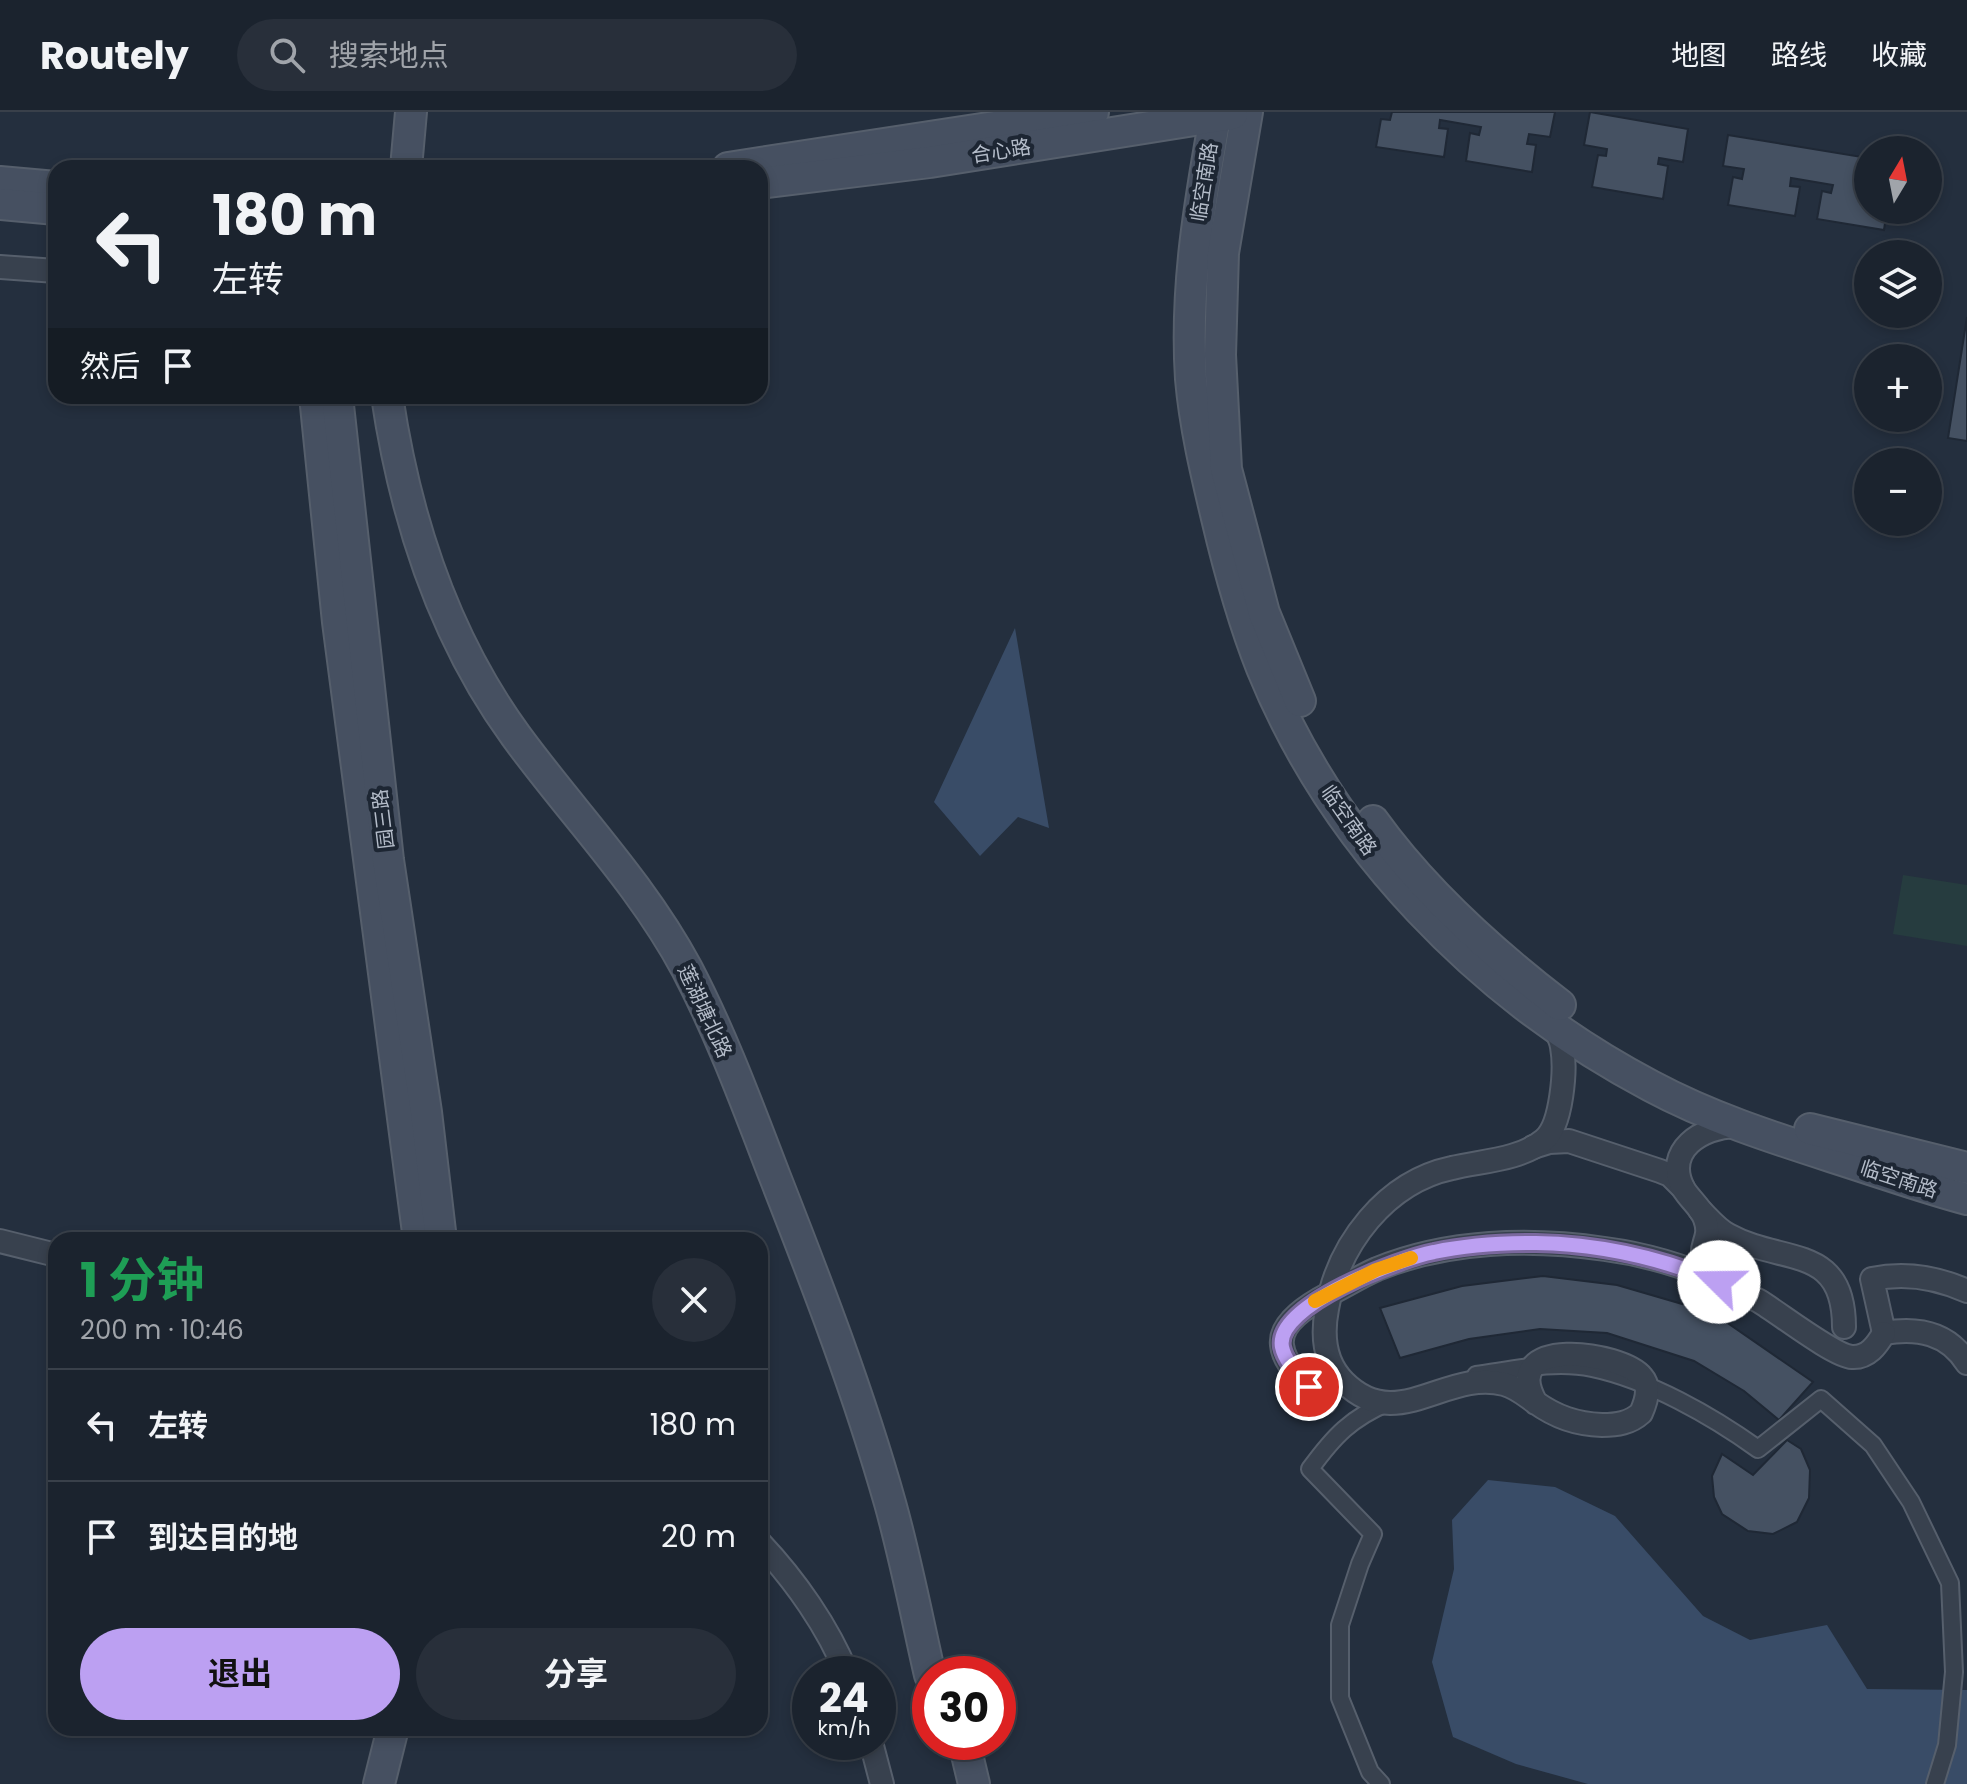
<!DOCTYPE html>
<html lang="zh">
<meta charset="utf-8">
<style>
body{margin:0;font-family:Poppins,"Noto Sans SC",sans-serif;background:#282f3a;color:#f1f3f6;height:100vh;display:flex;flex-direction:column;font-size:30px;white-space:nowrap}
*{box-sizing:border-box;margin:0}
p{font-size:26px;color:#a0a4aa}
.icon{flex:none;width:44px;height:44px;fill:none;stroke:currentColor;stroke-width:2;stroke-linecap:round;stroke-linejoin:round}
.map{position:relative;flex:1;overflow:hidden}
.panel{position:absolute;left:48px;top:1120px;width:720px;height:504px;display:flex;flex-direction:column;background:#1b232e;border-radius:24px;box-shadow:0 4px 12px #0003,0 0 0 2px #39404a}
.panel>*{flex:none}
.top-card{position:absolute;left:48px;top:48px;width:720px;height:244px;border-radius:24px;box-shadow:0 4px 12px #0003,0 0 0 2px #39404a;background:#1b232e;color:#f1f3f6;overflow:hidden}
.needle{width:52px;rotate:10deg}
.controls{position:absolute;left:1854px;top:24px;display:grid;gap:16px}
.controls a{display:grid;place-items:center;width:88px;height:88px;border-radius:50%;background:#1b232e;box-shadow:0 4px 12px #0003,0 0 0 2px #39404a;font-size:40px}
.speed{position:absolute;left:792px;top:1544px;display:flex;gap:16px;font-size:40px;font-weight:700;text-align:center}
.speed>*{display:grid;place-content:center;width:104px;height:104px;border-radius:50%;background:#1b232e;box-shadow:0 4px 12px #0003,0 0 0 2px #39404a;line-height:1}
.speed small{font-size:20px;font-weight:400}
.speed .limit{border:12px solid #d22;background:#fff;color:#111}
.pin{position:absolute;display:grid;place-items:center;width:68px;height:68px;color:#fff;margin:-34px;border:4px solid #fff;border-radius:50%;box-shadow:0 2px 8px #0007}
.me{position:absolute;width:88px;margin:-44px;rotate:292deg;stroke-linejoin:round;filter:drop-shadow(0 0 6px #0008)}
.turn{display:flex;align-items:center;gap:28px;height:168px;padding:0 32px;font-size:36px}
.turn .icon{width:104px;height:104px;stroke-width:2.5}
.turn b{display:block;font-size:56px;line-height:68px}
.then{display:flex;align-items:center;height:76px;padding:0 32px;background:#0003;gap:16px;font-size:30px}
.round{display:grid;place-items:center;flex:none;width:84px;height:84px;border-radius:42px;background:#282f3a}
.overview{display:flex;align-items:center;justify-content:space-between;height:136px;padding:0 32px}
h1{font-size:48px;font-weight:700;line-height:60px;color:#1e9e55}
.action{display:flex;gap:16px;margin-top:auto;padding:16px 32px}
.action a{flex:1;height:92px;border-radius:48px;background:#bca0f2;color:#111;font-size:32px;font-weight:700;line-height:92px;text-align:center}
.action a+a{background:#282f3a;color:#f1f3f6}
ul{padding:0;list-style:none}
li{display:flex;align-items:center;gap:24px;height:112px;padding:0 32px;border-top:2px solid #39404a}
li div{flex:1}
li b{display:block;font-size:30px}
li em{font-style:normal}
header{display:flex;align-items:center;gap:48px;box-sizing:border-box;height:112px;padding:0 40px;background:#1b232e;border-bottom:2px solid #39404a}
header strong{font-size:38px}
nav{display:flex;gap:44px;margin-inline-start:auto;font-size:28px}
.search{width:560px;height:72px;background:#282f3a;display:flex;align-items:center;gap:20px;box-sizing:border-box;padding:0 28px;border-radius:44px;color:#a0a4aa;font-size:30px}
.map>svg:first-child{display:block}
.green{fill:#263c3f}
.water{fill:#394c67}
.building{fill:#455162;stroke:#1f2835;stroke-width:2}
.lines{fill:none;stroke-linecap:round;stroke-linejoin:round}
.pedestrian-casing{stroke:#565f6c;stroke-width:20}
.minor-casing{stroke:#565f6c;stroke-width:26}
.secondary-casing{stroke:#565f6c;stroke-width:34}
.pedestrian{stroke:#38414e;stroke-width:16}
.minor{stroke:#38414e;stroke-width:22}
.secondary{stroke:#465061;stroke-width:30}
.route-casing{stroke:#7a689d;stroke-width:20}
.route{stroke:#bca0f2;stroke-width:14}
.slow{stroke:#f59e0b;stroke-width:14}
.labels{text-anchor:middle;dominant-baseline:central;stroke-width:8;stroke-linejoin:round;paint-order:stroke}
.street-label{font-size:20px;fill:#b4bcc9;stroke:#1d2633}
</style>
<header>
<strong>Routely</strong>
<div class="search"><svg class="icon" aria-label="search" viewBox="0 0 24 24"><circle cx="10" cy="10" r="6"/><path d="M15 15l6 6"/></svg>搜索地点</div>
<nav><a>地图</a><a>路线</a><a>收藏</a></nav>
</header>
<div class="map">
<svg width="1967" height="1672" viewBox="0 0 1967 1672">
<rect width="100%" height="100%" fill="#242f3e"/>
<polygon class="green" points="1903,763 1967,773 1967,834 1893,822"/>
<g class="water">
<polygon points="1015,516 1049,716 1018,705 980,744 934,690"/>
<polygon points="1488,1368 1555,1375 1615,1404 1703,1504 1750,1528 1827,1513 1867,1577 1967,1578 1967,1672 1588,1672 1516,1652 1453,1625 1432,1550 1454,1457 1452,1408"/>
</g>
<g class="building">
<polygon points="1392,0 1555,0 1550,25 1529,22 1527,32 1536,33 1532,60 1466,49 1470,21 1479,23 1481,15 1440,8 1439,16 1448,17 1444,45 1376,35 1381,7 1390,8"/>
<polygon points="1590,0 1688,17 1683,50 1659,46 1658,52 1668,54 1663,87 1592,75 1598,43 1606,44 1607,37 1584,33"/>
<polygon points="1728,23 1868,46 1868,98 1887,98 1884,118 1817,107 1822,79 1831,81 1833,73 1791,66 1790,74 1800,75 1795,104 1728,93 1733,65 1742,67 1744,57 1723,54"/>
<polygon points="1967,205 1967,329 1948,326"/>
<polygon points="1543,1164 1617,1173 1713,1201 1813,1270 1779,1308 1744,1279 1694,1249 1607,1221 1540,1217 1469,1227 1400,1246 1380,1196 1462,1174"/>
<polygon points="1787,1328 1801,1337 1810,1358 1809,1386 1797,1410 1773,1422 1748,1419 1722,1402 1714,1385 1712,1364 1722,1342 1753,1363"/>
</g>
<g class="lines">
<defs>
<g id="pedestrian">
<path d="M1476,1263C1513,1258 1555,1248 1592,1256C1649,1268 1712,1304 1758,1337L1821,1287L1873,1333L1911,1390L1950,1471L1954,1560L1947,1633L1935,1672"/>
<path d="M1381,1672L1370,1660L1340,1586V1513L1360,1452L1373,1422L1310,1357C1334,1324 1351,1306 1389,1290"/>
</g>
<g id="minor">
<polyline points="0,155 56,159"/>
<polyline points="1533,1035 1549,1030 1569,1029 1660,1059 1670,1063 1683,1076"/>
<path d="M1700,1098C1709,1107 1717,1117 1728,1123C1782,1153 1844,1131 1844,1215"/>
<polyline points="0,1129 56,1143"/>
<path d="M1719,1169C1686,1134 1715,1134 1705,1107C1701,1095 1689,1087 1683,1076C1664,1038 1702,1015 1735,1014"/>
<path d="M1967,1179C1936,1165 1905,1160 1872,1167L1884,1221C1918,1215 1948,1221 1967,1251"/>
<path d="M1325,1290C1311,1276 1284,1255 1282,1233C1279,1210 1312,1191 1329,1182C1345,1174 1361,1164 1377,1157C1448,1128 1530,1126 1605,1137C1659,1144 1711,1163 1759,1189C1779,1201 1834,1244 1852,1245C1868,1246 1877,1233 1884,1221"/>
<path d="M1536,1291C1497,1222 1622,1240 1642,1265C1651,1275 1646,1290 1641,1301C1630,1311 1617,1313 1602,1313C1576,1312 1556,1305 1535,1290C1525,1283 1516,1275 1504,1272C1446,1257 1397,1323 1344,1270C1324,1250 1322,1223 1327,1197C1338,1132 1386,1070 1452,1056C1481,1049 1520,1048 1544,1028C1562,1013 1566,957 1562,935C1561,927 1557,920 1553,913"/>
<path d="M760,1431C795,1468 828,1515 847,1562"/>
<polyline points="871,1630 882,1672"/>
</g>
<g id="secondary">
<path d="M1216,0C1200,89 1185,176 1191,267C1195,314 1206,360 1217,406C1229,457 1243,508 1262,556C1334,734 1482,885 1651,974C1720,1011 1794,1032 1867,1056C1901,1067 1933,1078 1967,1087"/>
<polyline points="1247,0 1223,141 1220,243 1226,357 1264,501 1300,589"/>
<polyline points="406,56 411,0"/>
<polyline points="728,56 1093,0"/>
<polyline points="0,70 56,75"/>
<polyline points="760,71 930,50 1232,2"/>
<polyline points="0,92 56,97"/>
<polyline points="315,284 338,510 419,1128"/>
<polyline points="337,284 388,748 426,1000 441,1128"/>
<path d="M387,284C405,405 443,524 516,624C573,702 641,771 687,857C722,924 748,995 775,1065C817,1172 859,1281 890,1391C906,1448 917,1506 930,1563"/>
<path d="M1373,709C1424,780 1491,840 1560,893"/>
<polyline points="1810,1017 1967,1056"/>
<polyline points="964,1630 974,1672"/>
<polyline points="379,1672 393,1616"/>
</g>
</defs>
<use href="#pedestrian" class="pedestrian-casing"/>
<use href="#minor" class="minor-casing"/>
<use href="#secondary" class="secondary-casing"/>
<use href="#pedestrian" class="pedestrian"/>
<use href="#minor" class="minor"/>
<use href="#secondary" class="secondary"/>
</g>
<g class="lines">
<defs>
<path id="route" d="M1309,1275C1300,1264 1285,1250 1282,1235C1274,1193 1402,1146 1434,1140C1467,1133 1503,1131 1536,1131C1600,1132 1661,1146 1719,1170"/>
</defs>
<use href="#route" class="route-casing"/>
<use href="#route" class="route"/>
<polyline class="slow" points="1315,1189 1376,1158 1411,1146"/>
</g>
<g class="labels">
<g class="street-label">
<text transform="translate(1001 39) rotate(-9)">合心路</text>
<text transform="translate(1204 70) rotate(-81)">临空南路</text>
<text transform="translate(383 707) rotate(-97)">园三路</text>
<text transform="translate(1349 708) rotate(55)">临空南路</text>
<text transform="translate(705 899) rotate(65)">莲湖塘北路</text>
<text transform="translate(1899 1067) rotate(18)">临空南路</text>
</g>
</g>
</svg>
<div class="controls">
<a><svg class="needle" viewBox="-14 -14 28 28"><path d="M0-13l5 13h-10z" fill="#e53935"/><path d="M0 13l5-13h-10z" fill="#a0a4aa"/></svg></a>
<a><svg class="icon" aria-label="layers" viewBox="0 0 24 24"><path d="M12 4l9 5-9 5-9-5zM3 14l9 5 9-5"/></svg></a>
<a>+</a>
<a>−</a>
</div>
<div class="speed"><div>24<small>km/h</small></div><div class="limit">30</div></div>
<div class="pin" style="left:1309px;top:1275px;background:#d93025"><svg class="icon" aria-label="arrive" viewBox="0 0 24 24"><path d="M6 21V4h12l-3 4 3 4H6"/></svg></div>
<svg class="me" style="left:1719px;top:1170px" viewBox="-20 -20 40 40"><circle r="19" fill="#fff"/><path d="M0-13L10 11 0 6-10 11z" fill="#bca0f2"/></svg>
<div class="top-card">
<div class="turn"><svg class="icon" aria-label="left" viewBox="0 0 24 24"><path d="M17 20v-9H6M10 6l-5 5 5 5"/></svg><div><b>180 m</b>左转</div></div>
<div class="then">然后<svg class="icon" aria-label="arrive" viewBox="0 0 24 24"><path d="M6 21V4h12l-3 4 3 4H6"/></svg></div>
</div>
<section class="panel">
<div class="overview"><div><h1>1 分钟</h1><p>200 m · 10:46</p></div><a class="round"><svg class="icon" aria-label="close" viewBox="0 0 24 24"><path d="M6 6l12 12M18 6L6 18"/></svg></a></div>
<ul>
<li><svg class="icon" aria-label="left" viewBox="0 0 24 24"><path d="M17 20v-9H6M10 6l-5 5 5 5"/></svg><div><b>左转</b></div><em>180 m</em></li>
<li><svg class="icon" aria-label="arrive" viewBox="0 0 24 24"><path d="M6 21V4h12l-3 4 3 4H6"/></svg><div><b>到达目的地</b></div><em>20 m</em></li>
</ul>
<div class="action"><a>退出</a><a>分享</a></div>
</section>
</div>
